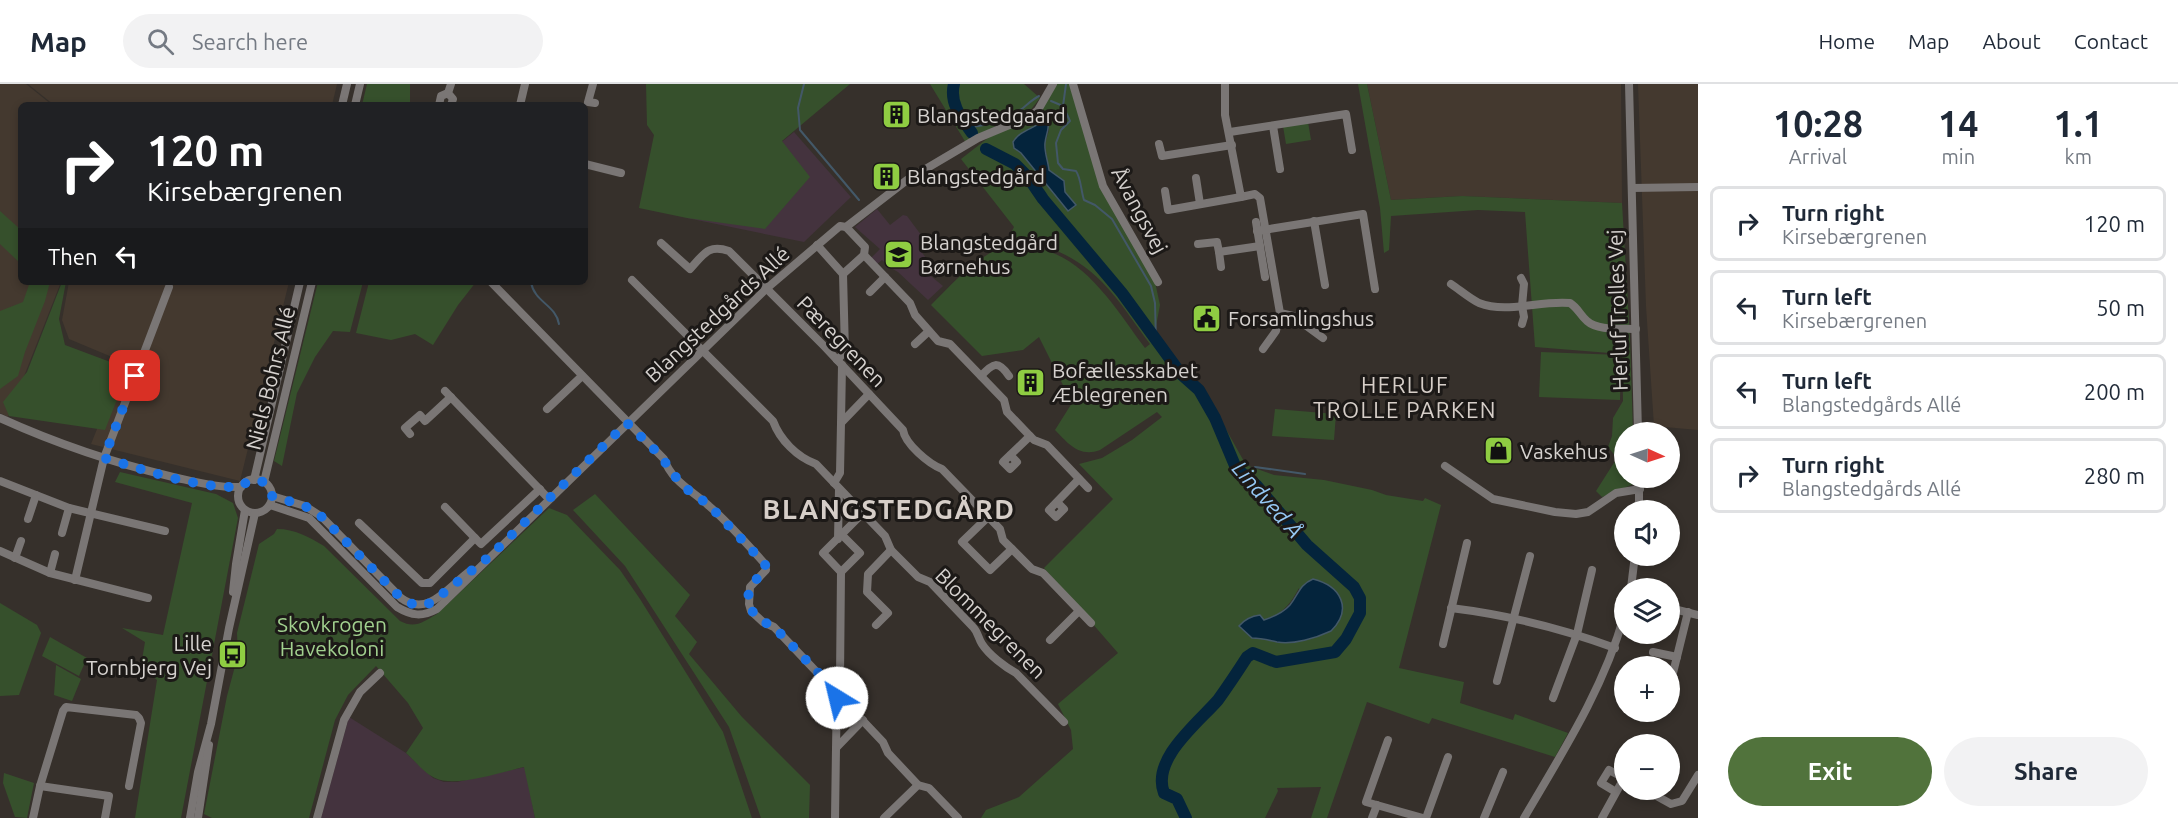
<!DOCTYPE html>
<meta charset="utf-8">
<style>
body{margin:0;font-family:Ubuntu,sans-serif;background:#f2f2f3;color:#1f2937;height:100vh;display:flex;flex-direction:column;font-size:22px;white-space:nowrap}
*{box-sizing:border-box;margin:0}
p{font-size:20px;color:#747a83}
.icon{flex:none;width:33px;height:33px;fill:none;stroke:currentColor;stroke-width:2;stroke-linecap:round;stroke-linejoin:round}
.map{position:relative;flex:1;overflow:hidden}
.sheet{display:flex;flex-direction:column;background:#fff;width:480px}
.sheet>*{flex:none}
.guide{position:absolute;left:18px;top:18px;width:570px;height:183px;border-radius:9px;box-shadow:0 3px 9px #0003;background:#202124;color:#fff;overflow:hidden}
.needle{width:39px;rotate:93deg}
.tools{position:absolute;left:1614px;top:338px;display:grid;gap:12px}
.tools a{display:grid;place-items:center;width:66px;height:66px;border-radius:50%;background:#fff;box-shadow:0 3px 9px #0003;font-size:30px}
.pin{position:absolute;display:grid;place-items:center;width:51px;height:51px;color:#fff;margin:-26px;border-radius:12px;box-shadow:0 3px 9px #0006}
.me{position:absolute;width:66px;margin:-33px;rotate:324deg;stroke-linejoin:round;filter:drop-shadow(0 0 4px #0008)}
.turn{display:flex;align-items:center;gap:21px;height:126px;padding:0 30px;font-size:27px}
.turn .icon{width:78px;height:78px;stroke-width:2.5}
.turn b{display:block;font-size:42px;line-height:51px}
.then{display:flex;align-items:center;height:57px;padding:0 30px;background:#0003;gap:12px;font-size:22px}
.eta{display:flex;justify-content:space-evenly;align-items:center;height:102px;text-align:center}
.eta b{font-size:36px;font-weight:600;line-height:42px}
.action{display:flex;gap:12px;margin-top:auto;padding:12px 30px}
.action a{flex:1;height:69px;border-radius:36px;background:#51733c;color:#fff;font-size:24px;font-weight:600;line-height:69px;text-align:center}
.action a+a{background:#f2f2f3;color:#1f2937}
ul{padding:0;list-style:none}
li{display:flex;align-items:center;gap:18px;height:75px;margin:0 12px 9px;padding:0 18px;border:3px solid #e0e1e3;border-radius:9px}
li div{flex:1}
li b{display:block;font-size:22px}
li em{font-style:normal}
header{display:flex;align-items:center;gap:36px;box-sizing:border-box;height:84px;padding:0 30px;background:#fff;border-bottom:2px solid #e0e1e3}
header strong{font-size:28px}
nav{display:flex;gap:33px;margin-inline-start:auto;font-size:21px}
.search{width:420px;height:54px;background:#f2f2f3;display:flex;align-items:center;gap:15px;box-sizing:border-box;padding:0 21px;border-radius:33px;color:#747a83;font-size:22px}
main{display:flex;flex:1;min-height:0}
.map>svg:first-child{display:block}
.built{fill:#44392f}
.education{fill:#44333e}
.green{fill:#36502c;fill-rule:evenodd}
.water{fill:#04243c;stroke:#435868;stroke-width:1.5}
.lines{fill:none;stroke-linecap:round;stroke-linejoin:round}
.stream{stroke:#435868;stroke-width:2}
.river{stroke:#04243c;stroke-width:12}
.minor{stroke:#7a7675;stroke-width:8}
.route{stroke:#1a73e8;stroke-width:10;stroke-dasharray:0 18}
.labels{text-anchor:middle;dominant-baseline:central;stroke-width:6;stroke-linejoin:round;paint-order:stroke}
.poi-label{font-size:21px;fill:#d6d2cf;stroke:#1c1917;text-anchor:start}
.street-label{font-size:21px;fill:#d6d2cf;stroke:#1c1917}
.park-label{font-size:21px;fill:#a2d18f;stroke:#1c1917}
.neighbourhood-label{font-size:22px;letter-spacing:1.5px;fill:#d6cec8;stroke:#1c1917}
.water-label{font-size:22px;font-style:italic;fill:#96c9f5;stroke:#1c1917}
.district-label{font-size:27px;font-weight:bold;letter-spacing:1.5px;fill:#d6cec8;stroke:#1c1917}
</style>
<header>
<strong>Map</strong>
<div class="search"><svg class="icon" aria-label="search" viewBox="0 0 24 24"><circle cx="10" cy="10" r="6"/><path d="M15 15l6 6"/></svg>Search here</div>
<nav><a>Home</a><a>Map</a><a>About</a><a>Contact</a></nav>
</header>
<main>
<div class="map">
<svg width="1698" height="734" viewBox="0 0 1698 734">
<rect width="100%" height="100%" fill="#36302b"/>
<g class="built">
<polygon points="0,0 26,0 52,21 21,21 21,198 61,198 8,333 0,329"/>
<polygon points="28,0 337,0 332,21 54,21"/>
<polygon points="1367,0 1621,0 1622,119 1462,112 1391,116"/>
<polygon points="1638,0 1698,0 1698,346 1654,342 1646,222"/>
<polygon points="69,198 289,198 240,397 91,360 124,278 69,255 62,236"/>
</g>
<g class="education">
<polygon points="794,48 851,113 804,158 687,134"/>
<polygon points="877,125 890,141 903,131 907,132 924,155 920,166 929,178 927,189 943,202 928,216 898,188 891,184 882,176 877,180 871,174 880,165 855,143"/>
<polygon points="349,633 406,669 433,694 444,698 457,698 525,683 535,734 321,734"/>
</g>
<g class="green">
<polygon points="367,0 410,0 410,21 362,21"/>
<polygon points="646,0 850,0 782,57 810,93 765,145 687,134 639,124 654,51 647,41"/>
<polygon points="930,0 1024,0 1040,14 1029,28 999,40 966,59"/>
<path d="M1057,0H1069L1103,104L1155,198L1160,221L1153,258L1191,305L1208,313L1246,381L1274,391L1324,396L1372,406L1386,411L1423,417L1425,414L1441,421L1399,584L1464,598L1460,619L1513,636L1515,630L1568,649L1555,673L1432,634L1429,640L1367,618L1327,734H1311L1321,703L1277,704L1278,707L1265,734H981L986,726L1019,713L1073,665L1071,646L1058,620L1118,569L1044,484L1113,415L1079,380L1102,374L1132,356L1162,333L1157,328L1100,366C1079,374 1068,359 1055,346L1072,319L1039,253L1023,266L982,272L931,221C949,203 968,182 990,169C1000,164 1011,163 1021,163C1080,162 1114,223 1145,264L1150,260C1121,221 1102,186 1055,166C1047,163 1037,159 1028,158C1021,158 1012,160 1005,161L1014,143L961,75L993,50L1032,36L1043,23ZM1046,34L1049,46L1045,60L1049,86L1064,97L1065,108L1037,89L1013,58C1020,46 1036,44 1046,34ZM1299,504L1302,556L1279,559L1263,554L1264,537C1282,530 1290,521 1299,504Z"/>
<polygon points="1358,0 1367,0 1391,116 1462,112 1622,119 1630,255 1633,348 1624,348 1624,393 1634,393 1634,400 1602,413 1596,407 1617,374 1608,363 1612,352 1613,334 1623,317 1622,270 1535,263 1525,128 1478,126 1391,132 1389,166 1384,169 1380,124"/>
<polygon points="1308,38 1311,56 1286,60 1283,42"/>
<polygon points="0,127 21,146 21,180 0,160"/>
<polygon points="30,198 50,198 45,217 25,268 18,292 0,305 0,227 23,218"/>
<polygon points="62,198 66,198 59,235 65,261 129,285 105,346 9,332 3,318 27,288"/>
<polygon points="318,198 363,198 350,248 333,247 315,273 297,309 282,382 274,377"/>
<polygon points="369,198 476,198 458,221 433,261 415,250 391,256 356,249"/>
<polygon points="1541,268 1621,271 1620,316 1539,313"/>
<polygon points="1275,325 1336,330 1334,356 1272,352"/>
<polygon points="120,388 216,410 233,419 238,434 181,734 135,734 157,596 141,582 145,558 122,544 163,551 192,419 115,398"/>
<polygon points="595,410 690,511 675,532 697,558 689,570 742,633 810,701 809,734 761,734 729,643 625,482 573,426"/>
<path d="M549,424L567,431L620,486L640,515L723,648L752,734H535L524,683C502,688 455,704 435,694C424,689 415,677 406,669L423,644L408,619L376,582L348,611L335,636L309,734H212L204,730L227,612L238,571L237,549L259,460L274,450L277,445C295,445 309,453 324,462L400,537C415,545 423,538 437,530Z"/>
<polygon points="0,519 37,541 41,549 19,611 0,612"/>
<polygon points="50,553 87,574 79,592 42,572"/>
<polygon points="56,581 81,595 72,617 54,611"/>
<polygon points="4,689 34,699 27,734 15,733 3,699"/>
</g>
<g class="water">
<path d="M1046,34C1051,43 1046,49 1045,59C1044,67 1048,77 1049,86L1064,97L1065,108L1076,121L1068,127L1021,69L1014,64L1013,58C1021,45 1036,45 1046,34Z"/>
<path d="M1313,495C1341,502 1353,525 1331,547C1316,554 1293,561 1277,558C1268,556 1261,554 1252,554L1239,542C1244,536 1252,532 1260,531L1264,536C1273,533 1283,529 1290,521C1299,510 1299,501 1313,495Z"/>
</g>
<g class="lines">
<g class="stream">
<polyline points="804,0 798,24 800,46 859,116"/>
<path d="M1051,17L1063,22L1070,37L1061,46L1056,59L1058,79L1063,85L1076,87C1081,94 1081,107 1084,116L1095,121L1112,135L1151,202L1155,219L1156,258"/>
<polyline points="1063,22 1066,0"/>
<path d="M968,43C987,42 1008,35 1023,24C1029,19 1033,15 1039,12"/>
<path d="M531,198C534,218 556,221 559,240"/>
<polyline points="1255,383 1305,390"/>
</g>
<g class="river">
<path d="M954,0C949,19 962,35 972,49"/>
<path d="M986,65L1015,80L1028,93L1043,115L1122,209L1181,290L1199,306L1215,334L1236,384L1256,401L1307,461L1354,503L1360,514V529L1346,555L1335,568L1276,578L1253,569L1247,573C1238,587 1228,602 1218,616C1198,639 1151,675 1164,709L1177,715L1186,734"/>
</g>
<g class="minor">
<polyline points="451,0 448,9 453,15 451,21"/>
<polyline points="593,0 588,18 595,19"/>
<polyline points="1073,0 1103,102 1158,198"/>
<polyline points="1225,0 1225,31 1241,113 1255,110 1260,114 1280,229 1293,232 1323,254"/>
<polyline points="1629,0 1638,348"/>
<polyline points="342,21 347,0"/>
<polyline points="355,21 360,0"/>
<polyline points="439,21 441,12 448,9"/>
<polyline points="520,21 525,0"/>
<polyline points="1273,42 1280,85"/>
<polyline points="1230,48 1346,30 1352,66"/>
<polyline points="1159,60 1162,72 1232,61"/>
<polyline points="585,80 621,89"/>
<polyline points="1196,94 1200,120"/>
<polyline points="1632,104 1698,103"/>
<polyline points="1165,107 1168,126 1241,113"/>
<polyline points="1314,137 1325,201"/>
<polyline points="1256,138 1265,193"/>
<polyline points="1257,147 1363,130 1375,205"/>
<path d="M661,159L690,185C704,170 708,160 729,167L825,263L903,346C905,360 929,380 942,385L1000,445L1003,456L1032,485L1043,489L1091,539"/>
<polyline points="1198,160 1217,158 1219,168"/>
<polyline points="817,161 843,190"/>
<polyline points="864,171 910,219 915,231 938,257 950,260 1004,316 1007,328 1030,352 1034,356 1047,361 1088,404"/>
<polyline points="1221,183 1219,168 1260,162"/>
<polyline points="1521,194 1524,200 1522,222 1524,233 1522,240"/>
<path d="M632,196L773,337C780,356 797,373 816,380L885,452L891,466L918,493L930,498L973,543C978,548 978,554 982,560C989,571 1005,583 1016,589L1064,638"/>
<path d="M491,198L664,375C672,398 693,407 709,422C729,439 747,460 765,480L766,486L750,503L749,520L751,527L763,538L774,543L883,658L888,669L918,701L929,704L958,734"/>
<path d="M1451,200C1460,206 1469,214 1479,219C1507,230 1540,216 1570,219C1578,224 1580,231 1587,237C1598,247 1621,244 1636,245"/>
<polyline points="870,208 885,193"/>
<polyline points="915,260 929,247"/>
<polyline points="1263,265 1276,247 1280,229"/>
<polyline points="837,276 845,268 843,190 864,171 865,163 846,143"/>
<path d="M981,292C993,279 998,276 1009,292"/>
<polyline points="445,307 549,415"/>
<polyline points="547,325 582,292"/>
<path d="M0,334C55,359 114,379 173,393C196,398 217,404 241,403"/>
<polyline points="841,339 842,281"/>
<polyline points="410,350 405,344 420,331 425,337 451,313"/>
<polyline points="1010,371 1017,378 1010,385 1003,378 1030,352"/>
<polyline points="1445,382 1493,415 1555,428 1576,430 1588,428 1616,409 1640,405"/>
<circle cx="255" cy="412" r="17"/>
<polyline points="254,396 300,198"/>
<polyline points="0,397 69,424 165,447"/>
<polyline points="264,398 312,198"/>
<polyline points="834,399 840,389 841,339 869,310"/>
<path d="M272,412L305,422L322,433L401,514C428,534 448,503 470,487"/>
<polyline points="1057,418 1064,425 1056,433 1049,426 1079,395"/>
<path d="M270,421L309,434L397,523C412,532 422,533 437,525L766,205L840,142L846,143L907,96L978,54L1031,32L1038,26L1053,0"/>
<polyline points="445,423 475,454"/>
<polyline points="1639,426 1639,393"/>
<polyline points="988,433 962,458 990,486 1012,465"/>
<polyline points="28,435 36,411"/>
<polyline points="359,439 422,499 430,499 475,454 481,460 540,405"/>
<polyline points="62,449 69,424"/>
<polyline points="838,455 839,405"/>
<polyline points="0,467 50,489 148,514"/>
<polyline points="15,474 21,457"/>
<polyline points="841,488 860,469 842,451"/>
<polyline points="50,489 55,470"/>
<polyline points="75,496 104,374 169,203"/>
<polyline points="1631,504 1635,471"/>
<polyline points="233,508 236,480 245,426"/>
<path d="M1451,524C1508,531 1561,544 1615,564"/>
<polyline points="1670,524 1698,531"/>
<polyline points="876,541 888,529 867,508 868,490 891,466"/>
<polyline points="1050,556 1079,527"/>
<polyline points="1443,560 1467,459"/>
<polyline points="1653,568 1677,573"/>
<polyline points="1497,597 1530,472"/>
<polyline points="1670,601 1688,528"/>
<polyline points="831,603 840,594 841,488 823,469 863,429"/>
<polyline points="1553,614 1577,550 1592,486"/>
<polyline points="1388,656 1366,718 1423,734"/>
<polyline points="836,664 837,608"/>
<polyline points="40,702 109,712 105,734"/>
<polyline points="1644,705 1671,720 1682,717 1698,691"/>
<polyline points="33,734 40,702 63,627 66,623 136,631 139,634 141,639 129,702"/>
<polyline points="190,734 198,688 211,640 229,544 255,429"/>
<polyline points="198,734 209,661"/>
<polyline points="317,734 344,636 360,608 380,589"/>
<polyline points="835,734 836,664 863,636"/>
<polyline points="884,734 918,701"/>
<polyline points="1372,734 1377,721"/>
<polyline points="1426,734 1448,673"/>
<polyline points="1484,734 1503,688"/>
<path d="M1524,734C1562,669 1603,606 1624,532"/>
<polyline points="1602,734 1624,694 1609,686 1601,699 1616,708"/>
</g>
</g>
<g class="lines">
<path class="route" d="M135,292L104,374C145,386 198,405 241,403C253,390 269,396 272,412L305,422L322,433L401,514L416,522L431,519L490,472L627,339L664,375L668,385L691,409L708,420L765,480L766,486C761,491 752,498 750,505C743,524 758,536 774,543L837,608V614"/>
</g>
<defs>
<symbol id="building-square" viewBox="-11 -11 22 22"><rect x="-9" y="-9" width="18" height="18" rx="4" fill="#8fcd42" stroke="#1c1917"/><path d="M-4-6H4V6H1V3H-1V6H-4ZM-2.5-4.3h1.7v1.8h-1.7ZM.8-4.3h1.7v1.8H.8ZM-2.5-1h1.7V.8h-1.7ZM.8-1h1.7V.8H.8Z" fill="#111"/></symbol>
<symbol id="school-square" viewBox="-11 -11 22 22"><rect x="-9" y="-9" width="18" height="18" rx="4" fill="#8fcd42" stroke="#1c1917"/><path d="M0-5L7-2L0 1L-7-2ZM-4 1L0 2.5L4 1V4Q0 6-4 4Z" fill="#111"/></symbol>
<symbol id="civic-square" viewBox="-11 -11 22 22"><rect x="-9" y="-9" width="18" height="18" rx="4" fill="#8fcd42" stroke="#1c1917"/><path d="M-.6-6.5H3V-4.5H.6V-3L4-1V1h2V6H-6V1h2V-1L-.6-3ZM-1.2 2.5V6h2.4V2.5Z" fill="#111"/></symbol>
<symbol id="shop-square" viewBox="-11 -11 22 22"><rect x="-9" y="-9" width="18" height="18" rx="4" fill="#8fcd42" stroke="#1c1917"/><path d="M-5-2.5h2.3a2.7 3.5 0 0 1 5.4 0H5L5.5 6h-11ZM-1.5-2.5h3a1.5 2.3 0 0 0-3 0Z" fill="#111"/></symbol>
<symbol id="bus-square" viewBox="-11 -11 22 22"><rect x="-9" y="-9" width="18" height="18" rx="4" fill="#8fcd42" stroke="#1c1917"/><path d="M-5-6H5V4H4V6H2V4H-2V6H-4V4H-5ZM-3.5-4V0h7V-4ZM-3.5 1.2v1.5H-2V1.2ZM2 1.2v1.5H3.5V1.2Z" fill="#111"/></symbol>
</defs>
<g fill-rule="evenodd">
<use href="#building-square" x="880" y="14" width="33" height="33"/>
<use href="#building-square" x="870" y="76" width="33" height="33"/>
<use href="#school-square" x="882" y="154" width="33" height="33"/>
<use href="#civic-square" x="1190" y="218" width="33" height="33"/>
<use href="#building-square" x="1014" y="282" width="33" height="33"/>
<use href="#shop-square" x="1482" y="350" width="33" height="33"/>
<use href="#bus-square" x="216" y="554" width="33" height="33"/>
</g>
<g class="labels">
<g class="poi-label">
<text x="917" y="31">Blangstedgaard</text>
<text x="907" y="92">Blangstedgård</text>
<text x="920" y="158">Blangstedgård<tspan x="920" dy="24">Børnehus</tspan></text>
<text x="1228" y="234">Forsamlingshus</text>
<text x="1052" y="286">Bofællesskabet<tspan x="1052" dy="24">Æblegrenen</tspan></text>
<text x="1520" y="367">Vaskehus</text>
<text x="212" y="559" text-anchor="end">Lille<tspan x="212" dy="24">Tornbjerg Vej</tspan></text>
</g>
<g class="street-label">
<text transform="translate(1140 126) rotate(62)">Åvangsvej</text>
<text transform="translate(1617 226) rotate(-92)">Herluf Trolles Vej</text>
<text transform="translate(717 230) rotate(-43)">Blangstedgårds Allé</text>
<text transform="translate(842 257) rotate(46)">Pæregrenen</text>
<text transform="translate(270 294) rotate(-76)">Niels Bohrs Allé</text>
<text transform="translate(991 539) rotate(45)">Blommegrenen</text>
</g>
<g class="park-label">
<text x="332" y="540">Skovkrogen<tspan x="332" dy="24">Havekoloni</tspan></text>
</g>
<g class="neighbourhood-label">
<text x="1405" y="300">HERLUF<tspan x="1405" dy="25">TROLLE PARKEN</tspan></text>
</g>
<g class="water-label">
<text transform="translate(1268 415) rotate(49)">Lindved Å</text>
</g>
<g class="district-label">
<text x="889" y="425">BLANGSTEDGÅRD</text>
</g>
</g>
</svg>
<div class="tools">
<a><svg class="needle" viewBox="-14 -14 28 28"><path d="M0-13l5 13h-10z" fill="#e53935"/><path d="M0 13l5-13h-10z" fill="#747a83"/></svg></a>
<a><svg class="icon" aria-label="sound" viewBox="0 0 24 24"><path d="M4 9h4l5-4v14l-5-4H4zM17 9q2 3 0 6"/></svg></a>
<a><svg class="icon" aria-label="layers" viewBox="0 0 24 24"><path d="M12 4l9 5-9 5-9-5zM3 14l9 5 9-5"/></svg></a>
<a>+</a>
<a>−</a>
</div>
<div class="pin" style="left:135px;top:292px;background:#d93025"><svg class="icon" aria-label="arrive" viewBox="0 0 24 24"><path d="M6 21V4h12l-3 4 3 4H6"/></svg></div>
<svg class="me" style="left:837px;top:614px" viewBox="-20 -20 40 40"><circle r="19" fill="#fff"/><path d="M0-13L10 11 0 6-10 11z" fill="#1a73e8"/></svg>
<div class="guide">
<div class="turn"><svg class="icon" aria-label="right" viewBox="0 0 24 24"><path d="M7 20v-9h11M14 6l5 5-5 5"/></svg><div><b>120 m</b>Kirsebærgrenen</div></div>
<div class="then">Then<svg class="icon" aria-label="left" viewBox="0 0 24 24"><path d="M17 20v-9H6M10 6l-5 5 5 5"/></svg></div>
</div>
</div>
<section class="sheet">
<div class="eta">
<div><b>10:28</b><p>Arrival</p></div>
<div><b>14</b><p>min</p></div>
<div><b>1.1</b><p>km</p></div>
</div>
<ul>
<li><svg class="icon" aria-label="right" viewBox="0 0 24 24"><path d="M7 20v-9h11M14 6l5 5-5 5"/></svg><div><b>Turn right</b><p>Kirsebærgrenen</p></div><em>120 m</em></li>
<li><svg class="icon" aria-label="left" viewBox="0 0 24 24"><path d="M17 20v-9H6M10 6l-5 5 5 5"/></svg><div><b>Turn left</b><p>Kirsebærgrenen</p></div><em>50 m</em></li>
<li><svg class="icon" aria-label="left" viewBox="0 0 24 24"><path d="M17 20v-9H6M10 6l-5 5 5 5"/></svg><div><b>Turn left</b><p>Blangstedgårds Allé</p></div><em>200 m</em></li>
<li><svg class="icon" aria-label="right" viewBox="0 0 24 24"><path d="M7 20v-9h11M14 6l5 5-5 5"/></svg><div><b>Turn right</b><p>Blangstedgårds Allé</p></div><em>280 m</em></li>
</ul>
<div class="action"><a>Exit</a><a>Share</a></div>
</section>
</main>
